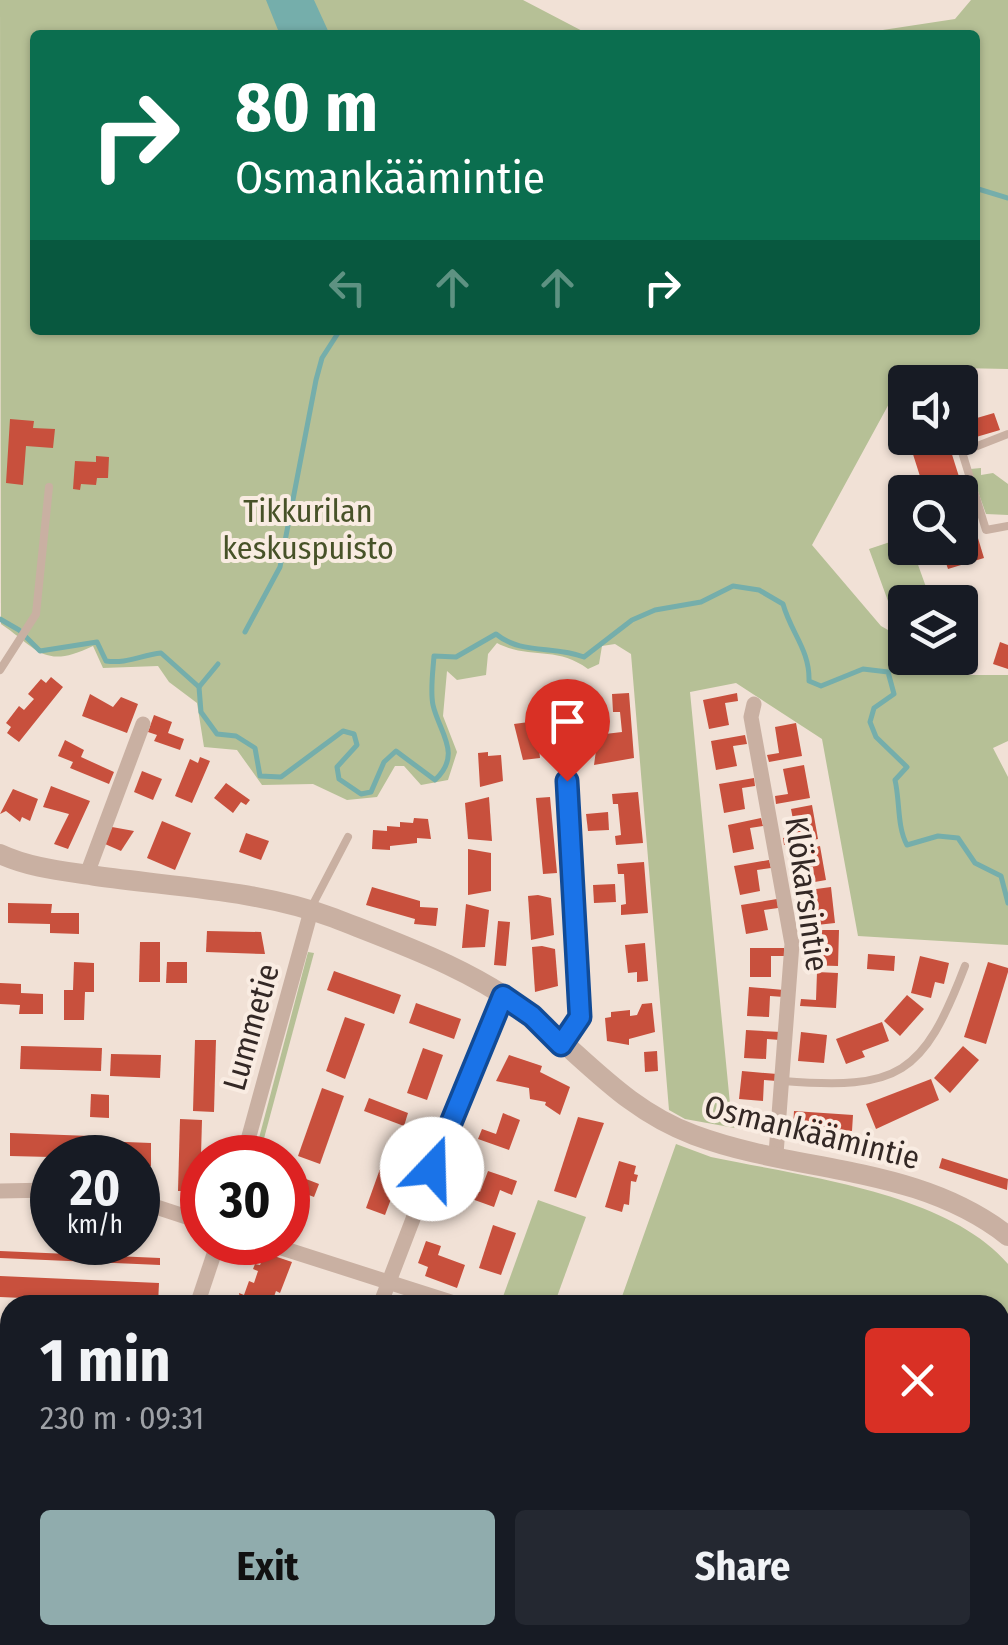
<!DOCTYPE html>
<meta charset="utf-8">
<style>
body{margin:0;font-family:"Fira Sans Condensed",sans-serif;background:#242831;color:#f1f3f6;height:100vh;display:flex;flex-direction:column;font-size:38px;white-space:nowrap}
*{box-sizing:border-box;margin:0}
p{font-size:32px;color:#9ea1a6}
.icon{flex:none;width:55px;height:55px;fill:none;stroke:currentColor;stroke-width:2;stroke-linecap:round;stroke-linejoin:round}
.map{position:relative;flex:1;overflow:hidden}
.sheet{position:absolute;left:0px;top:1295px;width:1010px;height:350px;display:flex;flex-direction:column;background:#171b24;border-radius:30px 30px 0 0;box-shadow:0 2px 8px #0004}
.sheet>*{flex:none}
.hud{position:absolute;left:30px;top:30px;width:950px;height:305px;border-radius:10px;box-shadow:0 2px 8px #0004;background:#0b6e4f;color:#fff;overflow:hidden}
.tools{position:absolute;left:888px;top:365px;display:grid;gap:20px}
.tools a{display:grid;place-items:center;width:90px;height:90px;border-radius:10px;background:#171b24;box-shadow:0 2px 8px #0004;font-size:50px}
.speed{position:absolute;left:30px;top:1135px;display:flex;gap:20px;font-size:50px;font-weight:700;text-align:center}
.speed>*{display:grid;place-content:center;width:130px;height:130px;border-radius:50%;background:#171b24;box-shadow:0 2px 8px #0004;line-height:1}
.speed small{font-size:25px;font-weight:400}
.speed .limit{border:15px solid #d22;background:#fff;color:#111}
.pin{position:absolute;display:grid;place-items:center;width:85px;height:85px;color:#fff;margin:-102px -42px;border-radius:50% 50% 50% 0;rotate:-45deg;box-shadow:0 0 10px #0007}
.pin .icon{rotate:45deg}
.me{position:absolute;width:110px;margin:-55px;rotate:21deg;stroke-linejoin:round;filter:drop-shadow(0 0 8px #0008)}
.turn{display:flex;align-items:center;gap:35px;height:210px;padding:0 40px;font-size:45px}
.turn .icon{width:130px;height:130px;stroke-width:2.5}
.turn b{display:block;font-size:70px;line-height:85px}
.lanes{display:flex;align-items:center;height:95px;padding:0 40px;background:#0003;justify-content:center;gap:50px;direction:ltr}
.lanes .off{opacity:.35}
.round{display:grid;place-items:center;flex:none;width:105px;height:105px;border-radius:10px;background:#242831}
.summary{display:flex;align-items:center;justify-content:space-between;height:170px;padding:0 40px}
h1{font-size:60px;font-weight:700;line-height:75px}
.primary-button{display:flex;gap:20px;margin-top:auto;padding:20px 40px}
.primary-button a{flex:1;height:115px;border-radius:10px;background:#90acad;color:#111;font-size:40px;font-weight:700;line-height:115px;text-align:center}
.primary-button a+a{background:#242831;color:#f1f3f6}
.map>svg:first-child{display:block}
.green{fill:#b6c096}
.water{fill:#75aeab}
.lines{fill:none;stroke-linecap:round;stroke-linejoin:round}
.stream{stroke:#75aeab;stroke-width:5}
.building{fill:#c8503d}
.service{stroke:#c9b0a2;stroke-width:8}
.minor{stroke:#c9b0a2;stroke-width:15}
.tertiary{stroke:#c9b0a2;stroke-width:20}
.route-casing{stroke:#114b97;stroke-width:25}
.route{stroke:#1a73e8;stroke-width:18}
.labels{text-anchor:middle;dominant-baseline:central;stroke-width:8;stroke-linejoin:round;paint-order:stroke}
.park-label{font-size:32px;fill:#475228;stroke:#f9ece2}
.street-label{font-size:32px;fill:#332825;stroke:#f9ece2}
</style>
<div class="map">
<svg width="1008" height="1645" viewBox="0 0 1008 1645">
<rect width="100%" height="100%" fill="#f1e1d6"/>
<g class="green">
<path d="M0,0H523L590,35H35V330H975V35H850L955,19L971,0H1008V369L909,367L812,545L881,626L888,630L905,628V658H947L956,675H1008V741L993,748L1008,777V945L858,936L822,739L736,683L690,692L730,1104L733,1109L775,1113L773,1135L685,1119L669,1110L631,654L615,644L602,646L599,664L588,669C556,645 529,660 497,643L488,654L486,675L457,680L447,671L443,716L457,752L448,780L421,785L404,766H395L377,797L347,800L313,784L262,785L237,750L204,747L197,703L169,682L158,666L103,668L93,646C44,670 38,649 1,624Z"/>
<polygon points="981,468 981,475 993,473 1008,484 1008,515 986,514 970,469"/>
<polygon points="905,537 905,548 912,548 926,587 888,601 869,549"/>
<polygon points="308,952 314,953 259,1157 254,1157"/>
<path d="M676,1144L711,1157C800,1176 947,1192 1008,1264V1645H524L527,1635H1000V1305H619Z"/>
<polygon points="538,1200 586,1217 554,1305 500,1305"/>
</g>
<polygon class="water" points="266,0 314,0 330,35 280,35"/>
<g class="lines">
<g class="stream">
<polyline points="975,188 1008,198"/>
<path d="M0,619L19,630L40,651L97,642L106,661C127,664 141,655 161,653L199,687L201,712L217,734L236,736L255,748L260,776L281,777L343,731L354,734L357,745L337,767L339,779L361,794L371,792L384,762L396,751L435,780C463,754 439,732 433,705C430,691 433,671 434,656L456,657L496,634C521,655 554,645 584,657L632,620L655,610L701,602L733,586L759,590L783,604C791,633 810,650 809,681L821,686L863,669L888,672L894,694L874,708L870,722L876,737L907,767L895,780C900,801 897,827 907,845L938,836L958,838L975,863L1001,876L1008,903"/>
<polyline points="245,632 280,567 316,380 322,358 340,330"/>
<polyline points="199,687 218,664"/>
</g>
</g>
<g class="building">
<polygon points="965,406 970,420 994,413 1000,430 949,445 967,502 961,504 965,517 971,515 984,558 948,569 941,548 960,548 960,492 925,492 911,448 924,444 922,438 960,438 960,407"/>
<polygon points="10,419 34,421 33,428 55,429 53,448 26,446 23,485 6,483"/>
<polygon points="96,456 109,457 108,478 97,478 96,485 81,484 80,490 73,489 75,461 96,462"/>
<polygon points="1000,642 1008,645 1008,669 993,664"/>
<polygon points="51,677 63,687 19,742 7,733 11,727 6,723 19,706 24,710 34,699 28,694 41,679 46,683"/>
<polygon points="629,693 634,758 594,765 597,743 581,744 580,729 605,727 605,734 622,732 620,712 613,712 612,694"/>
<polygon points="737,693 738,701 725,703 729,725 709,729 703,700"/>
<polygon points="90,694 113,707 121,697 138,704 127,733 82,716"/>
<polygon points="154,715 172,722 168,733 184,739 180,750 154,741 157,735 148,732"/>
<polygon points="536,721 540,758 523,760 514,724"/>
<polygon points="796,723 802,756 769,762 767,755 779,753 775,727"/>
<polygon points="745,735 747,744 733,746 737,766 716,770 711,741"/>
<polygon points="65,740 84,750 81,757 114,772 109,784 70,768 73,762 58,756"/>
<polygon points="488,752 488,756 501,755 503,781 480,787 478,753"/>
<polygon points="200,757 210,761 192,803 175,796 190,759 198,763"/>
<polygon points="804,765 810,798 776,804 775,796 788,794 783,769"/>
<polygon points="142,771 162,779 153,800 134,792"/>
<polygon points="754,778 755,786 742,788 745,809 724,813 719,784"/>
<polygon points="226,783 250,800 246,805 241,802 233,813 214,798"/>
<polygon points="51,786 90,801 68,849 54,844 69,814 43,807"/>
<polygon points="13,789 38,799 30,821 22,817 20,822 6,811 0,814"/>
<polygon points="638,792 643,843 616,845 615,836 621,835 618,804 613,804 612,794"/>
<polygon points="489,797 492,841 468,839 465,803"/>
<polygon points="550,797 557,873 543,874 536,798"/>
<polygon points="812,805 818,839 784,845 783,838 796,835 791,809"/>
<polygon points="608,812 609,830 588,831 586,814"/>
<polygon points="414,818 428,819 431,839 417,838 417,843 390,846 390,850 372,849 373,830 387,831 387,826 400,827 400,822 413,823"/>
<polygon points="761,818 763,826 750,828 754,849 733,853 728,825"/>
<polygon points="162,821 191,833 175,870 147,858"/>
<polygon points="112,827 134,831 121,851 105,844"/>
<polygon points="246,833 269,841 261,860 239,852"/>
<polygon points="820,846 826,880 792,886 791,878 805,876 800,850"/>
<polygon points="468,849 491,853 491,891 468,895"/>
<polygon points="769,860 771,868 757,870 760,891 740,895 734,866"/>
<polygon points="644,862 648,913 621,915 621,905 626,904 624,874 618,874 617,864"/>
<polygon points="615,884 616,902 594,903 593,885"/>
<polygon points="372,887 420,901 420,907 438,908 436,926 414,924 415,919 366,905"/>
<polygon points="831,887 835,923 799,927 798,919 813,917 809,890"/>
<polygon points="538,895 551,898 554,935 531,940 528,896"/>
<polygon points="777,899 778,908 764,910 768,930 746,934 741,905"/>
<polygon points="8,903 52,904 51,913 79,913 79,934 50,933 50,924 8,923"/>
<polygon points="466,904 489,910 485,947 462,948"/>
<polygon points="498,921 510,922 506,966 494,965"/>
<polygon points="817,930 839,930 838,966 803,965 803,957 817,958"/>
<polygon points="207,931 261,932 265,954 206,952"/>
<polygon points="140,942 160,942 160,982 139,982"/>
<polygon points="645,943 648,981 637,982 637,972 628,973 625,945"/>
<polygon points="542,946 555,949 558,986 535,992 532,947"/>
<polygon points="750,948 784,948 784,956 771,956 771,977 750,977"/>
<polygon points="868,954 895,956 894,971 867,969"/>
<polygon points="920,956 949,963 944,984 935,982 931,998 911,993"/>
<polygon points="74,962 94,963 94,992 85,992 84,1020 64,1020 64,990 73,990"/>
<polygon points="167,962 187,962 187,983 166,983"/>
<polygon points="988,962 1008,968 1008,972 986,1044 964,1037"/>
<polygon points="334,971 401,995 394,1014 327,990"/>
<polygon points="817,972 838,973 836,1008 800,1006 801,999 816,1000"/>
<polygon points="0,983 21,984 21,993 43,994 43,1014 19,1014 20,1005 0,1004"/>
<polygon points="749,987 784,990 784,997 770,996 769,1017 747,1016"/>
<polygon points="907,995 924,1009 900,1036 884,1021"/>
<polygon points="416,1003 461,1019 454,1039 409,1023"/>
<polygon points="652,1003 655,1032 629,1039 629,1045 607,1041 605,1018 611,1017 611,1012 630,1010 630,1016 637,1015 642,1004"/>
<polygon points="345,1017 365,1024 345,1079 326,1071"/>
<polygon points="882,1022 889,1041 862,1051 865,1057 846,1064 836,1039"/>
<polygon points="746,1030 781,1032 780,1040 767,1039 766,1059 744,1058"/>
<polygon points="801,1032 827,1035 824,1063 798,1061"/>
<polygon points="195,1040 216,1040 214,1112 193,1111"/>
<polygon points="21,1046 102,1048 101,1071 20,1069"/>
<polygon points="963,1046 979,1060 950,1093 934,1078"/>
<polygon points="423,1048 443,1055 427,1100 407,1093"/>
<polygon points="657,1051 658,1071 645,1072 644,1052"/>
<polygon points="111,1054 161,1055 160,1078 110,1076"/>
<polygon points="509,1055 542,1066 540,1072 570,1087 560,1115 545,1105 546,1102 530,1099 529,1088 496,1081"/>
<polygon points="742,1071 777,1074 777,1081 764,1080 763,1101 739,1099"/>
<polygon points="931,1079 939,1100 876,1129 866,1104"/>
<polygon points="322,1088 344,1096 320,1164 298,1156"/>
<polygon points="91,1094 109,1095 109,1118 90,1117"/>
<polygon points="369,1098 408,1113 404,1126 364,1111"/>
<polygon points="794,1111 853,1115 852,1131 793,1127"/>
<polygon points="503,1113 520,1120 509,1150 478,1139 482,1129 496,1134"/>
<polygon points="578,1117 604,1123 576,1198 554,1191"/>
<polygon points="180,1119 202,1120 200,1191 178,1191"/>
<polygon points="10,1133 91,1136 91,1158 10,1156"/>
<polygon points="101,1141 151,1143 151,1166 138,1165 138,1158 100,1158"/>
<polygon points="390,1141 410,1148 385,1215 366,1208"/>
<polygon points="942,1158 1008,1179 1007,1190 939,1168"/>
<polygon points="619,1161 636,1166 634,1174 638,1175 636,1182 631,1181 629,1205 624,1204 622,1212 605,1207"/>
<polygon points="488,1171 517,1181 512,1195 500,1190 494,1207 469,1198 472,1190 480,1192"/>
<polygon points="288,1172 319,1184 314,1197 288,1187"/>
<polygon points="493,1225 516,1233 501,1275 479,1268"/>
<polygon points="426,1241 441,1246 438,1255 465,1265 457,1288 425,1276 428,1267 418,1263"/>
<polygon points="0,1251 160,1258 160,1265 0,1258"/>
<polygon points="265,1253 292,1262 280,1293 276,1291 271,1305 241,1305 239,1293 244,1295 249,1281 254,1283 258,1271 253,1269 255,1264 260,1265"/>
<polygon points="0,1276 159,1283 158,1304 0,1297"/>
<polygon points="128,1635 161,1635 158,1645 125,1645"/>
</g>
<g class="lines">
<g class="service">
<polyline points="1008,434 962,452 986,530 1008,526"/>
<polyline points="0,670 36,614 49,487"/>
<polyline points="312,906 348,837"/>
<path d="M783,1081C899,1090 923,1076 965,966"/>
</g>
<g class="minor">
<polyline points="754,704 751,717 792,944 776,1154"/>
<polyline points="87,874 143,724"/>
<polyline points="561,1045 575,1025 581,1006 567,781"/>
<polyline points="243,1158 311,911"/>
<polyline points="0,1191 52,1190"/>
<polyline points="138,1201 202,1222"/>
<polyline points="263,1242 460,1305"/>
<polyline points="197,1305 218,1242"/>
<polyline points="380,1305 487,1026 503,995"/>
<polyline points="87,1645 90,1635"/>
<polyline points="259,1645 263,1635"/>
</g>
<path class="tertiary" d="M0,854C30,868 64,871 96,876C174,887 260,890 334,918C400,944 475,970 531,1015C586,1059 626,1110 694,1135C799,1174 916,1164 1008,1236"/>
</g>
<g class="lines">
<defs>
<polyline id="route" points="432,1169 503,996 532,1016 561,1045 580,1017 567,781"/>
</defs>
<use href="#route" class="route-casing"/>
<use href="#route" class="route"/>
</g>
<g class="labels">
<g class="park-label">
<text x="308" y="511">Tikkurilan<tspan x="308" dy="37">keskuspuisto</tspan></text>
</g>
<g class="street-label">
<text transform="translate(807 894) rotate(82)">Klökarsintie</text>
<text transform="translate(251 1027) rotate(-74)">Lummetie</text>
<text transform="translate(812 1132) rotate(14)">Osmankäämintie</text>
</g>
</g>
</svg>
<div class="tools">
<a><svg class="icon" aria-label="sound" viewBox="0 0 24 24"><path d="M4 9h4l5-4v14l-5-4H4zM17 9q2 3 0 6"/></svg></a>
<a><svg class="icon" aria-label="search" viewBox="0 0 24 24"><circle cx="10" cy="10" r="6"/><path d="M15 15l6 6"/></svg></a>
<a><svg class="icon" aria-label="layers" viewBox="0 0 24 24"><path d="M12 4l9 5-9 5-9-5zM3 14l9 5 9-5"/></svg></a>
</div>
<div class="speed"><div>20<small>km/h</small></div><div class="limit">30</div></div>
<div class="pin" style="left:567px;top:781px;background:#d93025"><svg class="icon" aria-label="arrive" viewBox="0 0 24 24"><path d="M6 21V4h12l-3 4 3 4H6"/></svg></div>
<svg class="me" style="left:432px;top:1169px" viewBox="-20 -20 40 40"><circle r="19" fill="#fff"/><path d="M0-13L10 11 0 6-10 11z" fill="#1a73e8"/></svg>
<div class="hud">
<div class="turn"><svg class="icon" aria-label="right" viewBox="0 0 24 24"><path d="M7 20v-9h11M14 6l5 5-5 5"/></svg><div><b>80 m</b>Osmankäämintie</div></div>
<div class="lanes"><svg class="icon off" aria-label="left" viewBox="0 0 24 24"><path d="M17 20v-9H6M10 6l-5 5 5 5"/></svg><svg class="icon off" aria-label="ahead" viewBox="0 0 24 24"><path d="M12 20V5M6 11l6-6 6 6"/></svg><svg class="icon off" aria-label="ahead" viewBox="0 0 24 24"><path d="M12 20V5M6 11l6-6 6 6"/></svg><svg class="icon" aria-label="right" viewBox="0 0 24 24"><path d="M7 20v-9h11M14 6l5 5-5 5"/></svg></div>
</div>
<section class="sheet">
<div class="summary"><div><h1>1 min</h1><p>230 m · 09:31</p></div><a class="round" style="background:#d93025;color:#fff"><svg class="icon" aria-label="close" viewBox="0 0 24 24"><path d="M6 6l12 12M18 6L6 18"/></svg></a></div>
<div class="primary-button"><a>Exit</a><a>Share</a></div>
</section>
</div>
